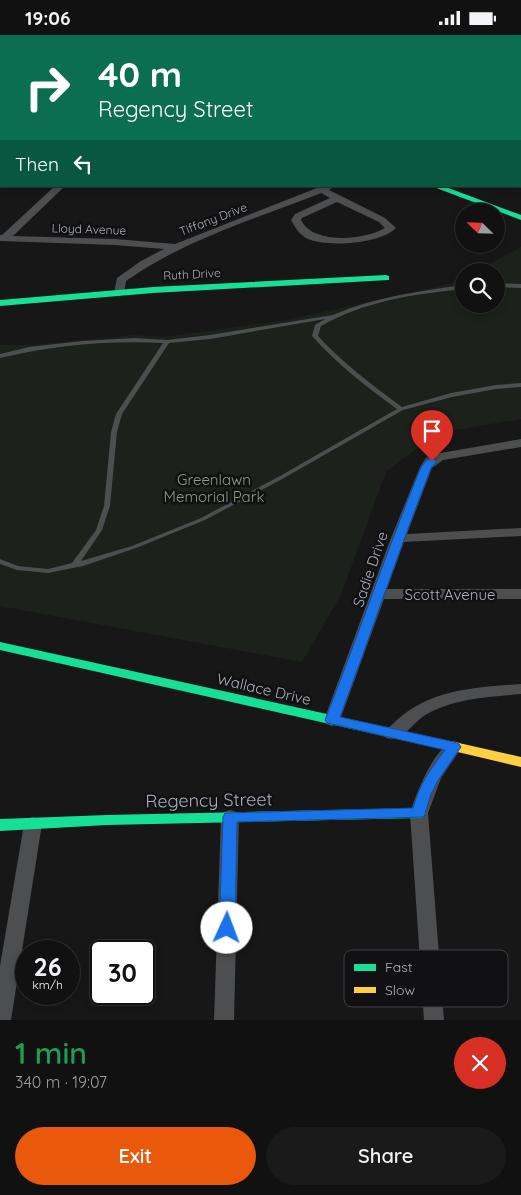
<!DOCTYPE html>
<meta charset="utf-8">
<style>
body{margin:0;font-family:Quicksand,sans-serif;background:#1a1a1a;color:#f1f3f6;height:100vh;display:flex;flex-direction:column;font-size:19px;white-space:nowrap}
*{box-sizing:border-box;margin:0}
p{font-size:16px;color:#9c9d9f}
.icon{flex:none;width:28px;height:28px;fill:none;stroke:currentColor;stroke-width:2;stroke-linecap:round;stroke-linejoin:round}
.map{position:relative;height:985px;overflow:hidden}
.side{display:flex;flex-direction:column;background:#111;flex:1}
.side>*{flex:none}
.top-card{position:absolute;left:0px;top:0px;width:521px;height:152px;box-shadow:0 2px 8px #0003,0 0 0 1px #303131;background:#0b6e4f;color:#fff;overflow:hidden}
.needle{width:32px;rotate:293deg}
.controls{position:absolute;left:455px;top:168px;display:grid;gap:10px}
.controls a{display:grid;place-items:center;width:50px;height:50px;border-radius:50%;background:#111;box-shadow:0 2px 8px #0003,0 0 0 1px #303131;font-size:25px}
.speed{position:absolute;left:15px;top:905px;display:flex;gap:10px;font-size:25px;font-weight:700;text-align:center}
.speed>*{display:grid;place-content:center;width:65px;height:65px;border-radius:50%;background:#111;box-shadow:0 2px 8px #0003,0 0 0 1px #303131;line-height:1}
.speed small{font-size:12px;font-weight:400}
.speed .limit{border:2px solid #111;border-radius:8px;background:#fff;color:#111}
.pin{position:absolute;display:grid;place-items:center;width:42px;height:42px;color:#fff;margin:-51px -21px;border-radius:50% 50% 50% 0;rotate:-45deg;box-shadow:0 0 5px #0007}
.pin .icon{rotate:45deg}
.me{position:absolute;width:55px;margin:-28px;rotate:2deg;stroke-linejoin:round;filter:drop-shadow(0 0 4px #0008)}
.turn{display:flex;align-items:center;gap:18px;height:105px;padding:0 15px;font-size:22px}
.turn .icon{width:65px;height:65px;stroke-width:2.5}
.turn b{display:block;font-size:35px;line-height:42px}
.then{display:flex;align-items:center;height:48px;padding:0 15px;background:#0003;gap:10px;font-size:19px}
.round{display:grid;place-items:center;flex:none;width:52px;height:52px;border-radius:26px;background:#1a1a1a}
.headline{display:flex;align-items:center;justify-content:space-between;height:85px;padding:0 15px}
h1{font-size:30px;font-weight:600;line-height:38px;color:#1e9e55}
.action{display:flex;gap:10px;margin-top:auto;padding:10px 15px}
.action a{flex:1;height:58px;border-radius:30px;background:#ea580c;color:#fff;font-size:20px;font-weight:600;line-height:58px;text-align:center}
.action a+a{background:#1a1a1a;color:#f1f3f6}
.status{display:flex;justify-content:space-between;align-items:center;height:35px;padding:0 25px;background:#111;direction:ltr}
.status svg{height:14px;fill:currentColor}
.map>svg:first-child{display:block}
.green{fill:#1c211c}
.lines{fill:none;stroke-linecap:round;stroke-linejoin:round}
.lane{fill:#4c4e50;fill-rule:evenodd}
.street{fill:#4c4e50;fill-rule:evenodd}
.fast{fill:#16e098;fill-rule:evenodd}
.slow{fill:#ffcf43;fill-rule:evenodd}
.route{fill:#1a73e8;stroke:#114b97}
.labels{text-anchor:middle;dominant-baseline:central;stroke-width:5;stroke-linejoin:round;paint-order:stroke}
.far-street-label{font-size:12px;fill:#aab0b6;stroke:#111113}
.park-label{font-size:15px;fill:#879f83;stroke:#111113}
.street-label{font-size:15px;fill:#aab0b6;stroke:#111113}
.near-street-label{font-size:18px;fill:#aab0b6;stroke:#111113}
.key{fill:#111113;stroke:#3f4144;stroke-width:1}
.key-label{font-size:14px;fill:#aab0b6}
</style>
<div class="status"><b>19:06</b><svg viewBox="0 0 49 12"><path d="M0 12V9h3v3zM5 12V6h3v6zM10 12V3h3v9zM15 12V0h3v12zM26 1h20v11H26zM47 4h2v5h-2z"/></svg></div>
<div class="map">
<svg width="521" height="985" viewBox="0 0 521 985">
<rect width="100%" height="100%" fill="#171717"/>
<polygon class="green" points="521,212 521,384 437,398 386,437 341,560 302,627 0,571 0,310 31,310 134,300 163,302 286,285 449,249 464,242 464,269 496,269 496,236 476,236"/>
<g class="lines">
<g class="lane">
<polygon points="496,248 521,249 521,253 496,252"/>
<path d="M464,250V254C414,259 365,266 321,291L318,301C343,328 372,350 402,372L451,358L496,350L521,348V352L496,354L452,362L403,375L284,443L205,485L136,513L83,531L48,538L17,535L0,529V524L18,531L48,534L72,528L96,495L104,471L111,397L116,379L163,308C109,305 53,310 0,323V319L29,312L82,306L135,303L167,305L210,300L333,280C375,262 419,256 464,250ZM325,284L315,290L312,301L313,302C338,330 367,352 397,374L280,441L201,483L132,511L81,526L102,495L110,471L117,397L122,379L169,308L210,304Z"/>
</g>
<g class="street">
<rect x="520" y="91" width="1" height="6"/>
<path d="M55,151H65L13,201L115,204L175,209L322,151H335L329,155L385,183L396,193C381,209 325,213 306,203C299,199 295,192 291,185L295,179L330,163L321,158C255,184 184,205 126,246L124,258L119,261L114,258L117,243L141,226L164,214L115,210L0,206V200H2ZM337,167L379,187L385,193C365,205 313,210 301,185L302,183Z"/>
<polygon points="521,404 521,412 443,425 432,433 407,499 521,493 521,501 404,507 387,554 521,554 521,564 384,564 340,685 338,689 332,691 326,689 324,685 391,503 420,432 426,423 435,419"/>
<path d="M521,649V659C489,662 456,663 427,679C414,686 402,708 386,703L384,699C387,693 392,690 397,685C431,654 477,652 521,649Z"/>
<path d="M454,706L460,708L462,712L441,743L428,778L444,985H424L410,778C416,759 434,712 454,706Z"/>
<polygon points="230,775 236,777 239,782 234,985 214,985 221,782 224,777"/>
<polygon points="33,782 39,784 42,789 11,985 0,985 0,931 24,789 27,784"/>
</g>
<g class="fast">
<polygon points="55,0 63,0 64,1 56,1"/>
<polygon points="431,151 443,151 521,180 521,185"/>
<polygon points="386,240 389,241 389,245 153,258 0,271 0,265 153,252"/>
<polygon points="0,607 450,706 455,708 457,711 455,714 450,716 0,615"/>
<polygon points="419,773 424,774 426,778 424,782 419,783 107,790 0,796 0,784 107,780"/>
</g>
<polygon class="slow" points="450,706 521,722 521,732 445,714 443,711 445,708"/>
</g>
<path class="route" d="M432,423L437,426L431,433C399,515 371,599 340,682L454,707L459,709L461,712L439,744L431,759L424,782L237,787L235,893L233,897L227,899L221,897L219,893L223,782L225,778L413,773C419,750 431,733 445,715L332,689L327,688L325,685C358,601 387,515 421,432L428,424Z"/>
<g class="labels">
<g class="far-street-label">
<text transform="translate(213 184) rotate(-21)">Tiffany Drive</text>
<text transform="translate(89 194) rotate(2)">Lloyd Avenue</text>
<text transform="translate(192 239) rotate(-3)">Ruth Drive</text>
</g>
<g class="park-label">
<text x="214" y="444">Greenlawn<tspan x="214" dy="17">Memorial Park</tspan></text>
</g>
<g class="street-label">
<text transform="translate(370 534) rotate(-71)">Sadie Drive</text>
<text x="450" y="559">Scott Avenue</text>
<text transform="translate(264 654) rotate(13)">Wallace Drive</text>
</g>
<g class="near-street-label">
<text transform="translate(209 765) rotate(-1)">Regency Street</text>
</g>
</g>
<rect x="344" y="915" width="164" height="57" rx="8" class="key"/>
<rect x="354" y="929" width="22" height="7" fill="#16e098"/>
<rect x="354" y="952" width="22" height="6" fill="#ffcf43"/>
<g class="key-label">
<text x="385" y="937">Fast</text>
<text x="385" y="960">Slow</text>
</g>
</svg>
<div class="controls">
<a><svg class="needle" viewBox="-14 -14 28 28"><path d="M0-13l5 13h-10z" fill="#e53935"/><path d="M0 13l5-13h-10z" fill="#9c9d9f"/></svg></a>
<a><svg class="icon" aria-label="search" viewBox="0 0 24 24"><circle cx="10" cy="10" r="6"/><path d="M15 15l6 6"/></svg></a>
</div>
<div class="speed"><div>26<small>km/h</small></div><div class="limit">30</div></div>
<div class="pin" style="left:432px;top:426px;background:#d93025"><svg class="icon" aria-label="arrive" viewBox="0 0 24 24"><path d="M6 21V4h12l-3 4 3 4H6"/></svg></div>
<svg class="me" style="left:227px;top:893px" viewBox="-20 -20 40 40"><circle r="19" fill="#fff"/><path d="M0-13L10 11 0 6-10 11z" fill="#1a73e8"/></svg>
<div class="top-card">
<div class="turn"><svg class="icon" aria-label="right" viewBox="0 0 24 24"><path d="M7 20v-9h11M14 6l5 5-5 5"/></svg><div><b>40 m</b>Regency Street</div></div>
<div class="then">Then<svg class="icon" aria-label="left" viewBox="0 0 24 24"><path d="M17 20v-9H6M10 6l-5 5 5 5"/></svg></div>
</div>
</div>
<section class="side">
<div class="headline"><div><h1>1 min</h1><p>340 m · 19:07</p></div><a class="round" style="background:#d93025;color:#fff"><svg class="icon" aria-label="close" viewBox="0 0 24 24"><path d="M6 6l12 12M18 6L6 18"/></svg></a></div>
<div class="action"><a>Exit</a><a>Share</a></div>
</section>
